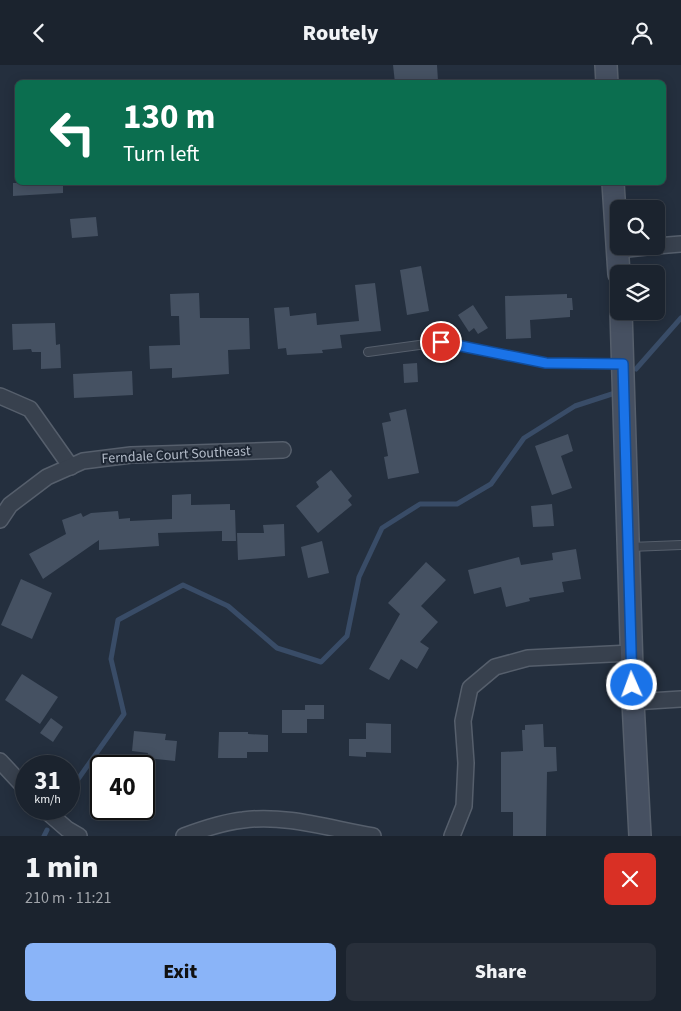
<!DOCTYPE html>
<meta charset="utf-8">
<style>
body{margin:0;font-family:"Source Sans 3",sans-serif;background:#282f3a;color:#f1f3f6;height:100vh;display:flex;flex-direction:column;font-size:19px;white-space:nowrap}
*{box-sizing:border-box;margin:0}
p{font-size:16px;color:#a0a4aa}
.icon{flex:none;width:28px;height:28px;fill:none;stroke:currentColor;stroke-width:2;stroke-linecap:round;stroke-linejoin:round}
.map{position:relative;height:771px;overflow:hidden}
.drawer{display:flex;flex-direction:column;background:#1b232e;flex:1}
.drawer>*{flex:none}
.banner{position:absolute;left:15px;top:15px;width:651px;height:105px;border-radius:8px;box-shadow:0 2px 12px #0003,0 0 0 1px #39404a;background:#0b6e4f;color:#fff;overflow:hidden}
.buttons{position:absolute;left:610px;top:135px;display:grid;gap:10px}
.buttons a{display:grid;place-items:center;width:55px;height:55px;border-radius:8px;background:#1b232e;box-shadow:0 2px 12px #0003,0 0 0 1px #39404a;font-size:25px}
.speed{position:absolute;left:15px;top:690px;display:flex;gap:10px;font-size:25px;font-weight:700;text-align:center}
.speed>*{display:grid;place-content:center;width:65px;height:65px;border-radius:50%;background:#1b232e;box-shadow:0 2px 12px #0003,0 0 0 1px #39404a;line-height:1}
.speed small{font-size:12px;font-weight:400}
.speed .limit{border:2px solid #111;border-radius:8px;background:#fff;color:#111}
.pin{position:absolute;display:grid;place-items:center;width:42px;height:42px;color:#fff;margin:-21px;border:2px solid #fff;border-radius:50%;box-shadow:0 1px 5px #0007}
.me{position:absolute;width:55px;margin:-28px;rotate:358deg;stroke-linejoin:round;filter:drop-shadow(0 0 4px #0008)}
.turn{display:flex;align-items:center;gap:18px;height:105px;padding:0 25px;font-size:22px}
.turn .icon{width:65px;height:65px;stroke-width:2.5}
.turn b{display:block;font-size:35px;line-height:42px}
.round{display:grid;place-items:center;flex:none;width:52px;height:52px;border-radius:8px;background:#282f3a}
.overview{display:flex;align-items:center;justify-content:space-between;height:85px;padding:0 25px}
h1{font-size:30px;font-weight:800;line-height:38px}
.action{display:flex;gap:10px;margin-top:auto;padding:10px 25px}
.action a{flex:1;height:58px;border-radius:8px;background:#8ab4f8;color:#111;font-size:20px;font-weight:800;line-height:58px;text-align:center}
.action a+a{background:#282f3a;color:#f1f3f6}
header{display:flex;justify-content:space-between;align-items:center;height:65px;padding:0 25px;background:#1b232e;font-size:22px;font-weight:800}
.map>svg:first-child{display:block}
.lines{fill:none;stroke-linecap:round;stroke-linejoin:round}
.stream{stroke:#394c67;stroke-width:5}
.building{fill:#455162}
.lane-casing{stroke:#565f6c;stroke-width:10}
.street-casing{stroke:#565f6c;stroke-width:18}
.secondary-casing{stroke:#565f6c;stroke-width:24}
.lane{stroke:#38414e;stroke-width:8}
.street{stroke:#38414e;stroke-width:15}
.secondary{stroke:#465061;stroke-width:21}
.route-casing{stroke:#114b97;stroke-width:12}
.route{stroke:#1a73e8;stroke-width:9}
.labels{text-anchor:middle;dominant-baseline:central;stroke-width:4;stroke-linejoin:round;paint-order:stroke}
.street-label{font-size:14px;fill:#b4bcc9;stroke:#1d2633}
</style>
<header><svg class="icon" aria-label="back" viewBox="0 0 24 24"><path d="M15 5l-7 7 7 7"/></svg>Routely<svg class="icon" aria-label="person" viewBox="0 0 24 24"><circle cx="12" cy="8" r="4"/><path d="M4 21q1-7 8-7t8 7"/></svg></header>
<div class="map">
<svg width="681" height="771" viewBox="0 0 681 771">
<rect width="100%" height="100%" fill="#242f3e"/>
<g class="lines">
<g class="stream">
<polyline points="636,304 681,253"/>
<polyline points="69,727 124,649 111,594 118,555 183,520 228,541 277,583 321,597 347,571 359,512 382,463 420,439 457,439 491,419 524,373 575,341 615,328"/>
<polyline points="44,771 47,765"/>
</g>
</g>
<g class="building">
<polygon points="393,0 437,0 438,16 395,18"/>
<polygon points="13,118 63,118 63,128 13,131"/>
<polygon points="96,152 98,171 72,173 70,154"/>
<polygon points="421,201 429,246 407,250 400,205"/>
<polygon points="375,218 381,266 340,270 342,283 322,285 323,288 287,290 286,283 278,284 274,243 289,242 290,251 316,248 317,260 359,256 355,220"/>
<polygon points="199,228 200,253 249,253 250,284 228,285 229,309 172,313 172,303 150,304 149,281 180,280 179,251 171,251 170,229"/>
<polygon points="567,229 567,233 572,233 573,245 570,245 570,252 530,255 531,273 506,274 505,231"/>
<polygon points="473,240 488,263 478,269 474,263 469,267 458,250"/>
<polygon points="55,258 56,280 60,279 61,303 41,304 41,287 32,287 31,284 13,285 12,259"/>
<polygon points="417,298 418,317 404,318 403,299"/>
<polygon points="132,306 133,330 74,333 73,309"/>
<polygon points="406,344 419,408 388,414 384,392 388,391 382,358 391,356 389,348"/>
<polygon points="568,369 573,386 561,391 572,423 552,430 535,381"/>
<polygon points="331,405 352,431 348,435 352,440 318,468 296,441 319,422 316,417"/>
<polygon points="191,429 191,440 230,439 230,445 235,445 236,476 222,476 222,466 158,468 159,481 99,485 99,475 43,514 29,489 66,469 62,455 81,448 83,452 91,448 118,446 119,454 130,453 130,456 172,454 172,430"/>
<polygon points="552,439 554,461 533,462 531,441"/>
<polygon points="284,459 285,491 238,495 237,468 264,468 263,460"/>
<polygon points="322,476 329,508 308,513 301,482"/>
<polygon points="576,484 581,514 562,517 564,527 529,533 530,536 506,542 501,522 474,529 468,505 519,492 521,500 553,495 552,488"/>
<polygon points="426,497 446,515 421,541 438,557 420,577 429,583 417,604 401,594 389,615 369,604 400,549 388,538"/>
<polygon points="21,514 52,528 32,574 1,560"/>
<polygon points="22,609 58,632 40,659 5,635"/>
<polygon points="305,640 324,640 324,654 307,654 307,668 282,668 282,645 305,645"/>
<polygon points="51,653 63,662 53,677 40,668"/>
<polygon points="366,658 391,659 391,688 366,687 366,692 349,691 349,674 366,674"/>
<polygon points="543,659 544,682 556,682 557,706 547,707 546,771 513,771 513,747 501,747 501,687 523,686 522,665 525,665 525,660"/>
<polygon points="134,666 166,669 165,675 177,676 175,696 147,693 148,688 132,686"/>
<polygon points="219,667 248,667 248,669 268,670 268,687 247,687 247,693 218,693"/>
</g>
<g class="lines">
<defs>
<g id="lane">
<polyline points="368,287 441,277 546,298 621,299"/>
<polyline points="630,482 681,480"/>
</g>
<g id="street">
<polyline points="656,181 681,179"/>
<polyline points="618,185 656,181"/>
<polyline points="0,331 30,344 71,402"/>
<polyline points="0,455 10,440 47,412 83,396 131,390 283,385"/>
<polyline points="633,637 681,634"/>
<polyline points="0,696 26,724"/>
<polyline points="44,744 67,764 79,771"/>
<path d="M184,771C203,764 223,757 243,755C286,749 331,764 373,771"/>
<polyline points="452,771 464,741 466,698 463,656 470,623 495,602 528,593 631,588"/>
</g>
<g id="secondary">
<polyline points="606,0 607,18"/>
<polyline points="613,118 619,209"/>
<polyline points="621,246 633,637 640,771"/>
</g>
</defs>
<use href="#lane" class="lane-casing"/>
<use href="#street" class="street-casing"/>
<use href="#secondary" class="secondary-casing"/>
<use href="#lane" class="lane"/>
<use href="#street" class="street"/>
<use href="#secondary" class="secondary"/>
</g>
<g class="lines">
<defs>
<polyline id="route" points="441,277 546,298 623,299 632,620"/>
</defs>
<use href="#route" class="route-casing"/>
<use href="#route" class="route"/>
</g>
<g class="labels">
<g class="street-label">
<text transform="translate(176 390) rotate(-3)">Ferndale Court Southeast</text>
</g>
</g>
</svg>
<div class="buttons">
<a><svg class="icon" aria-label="search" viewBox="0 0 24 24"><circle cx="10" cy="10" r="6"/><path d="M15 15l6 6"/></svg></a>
<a><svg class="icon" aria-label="layers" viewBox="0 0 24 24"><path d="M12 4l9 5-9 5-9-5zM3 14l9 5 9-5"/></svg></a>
</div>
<div class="speed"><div>31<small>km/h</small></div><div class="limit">40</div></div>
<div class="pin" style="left:441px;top:277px;background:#d93025"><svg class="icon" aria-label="arrive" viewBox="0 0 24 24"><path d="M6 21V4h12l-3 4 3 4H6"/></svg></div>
<svg class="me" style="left:632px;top:620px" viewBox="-20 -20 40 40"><circle r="17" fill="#1a73e8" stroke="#fff" stroke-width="3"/><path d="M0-11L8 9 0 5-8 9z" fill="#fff"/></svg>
<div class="banner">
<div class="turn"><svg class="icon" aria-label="left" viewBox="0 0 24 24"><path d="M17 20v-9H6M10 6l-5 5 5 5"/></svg><div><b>130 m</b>Turn left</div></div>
</div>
</div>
<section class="drawer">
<div class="overview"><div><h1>1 min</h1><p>210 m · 11:21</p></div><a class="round" style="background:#d93025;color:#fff"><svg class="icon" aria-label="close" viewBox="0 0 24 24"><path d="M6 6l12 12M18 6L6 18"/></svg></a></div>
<div class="action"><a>Exit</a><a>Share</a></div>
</section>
